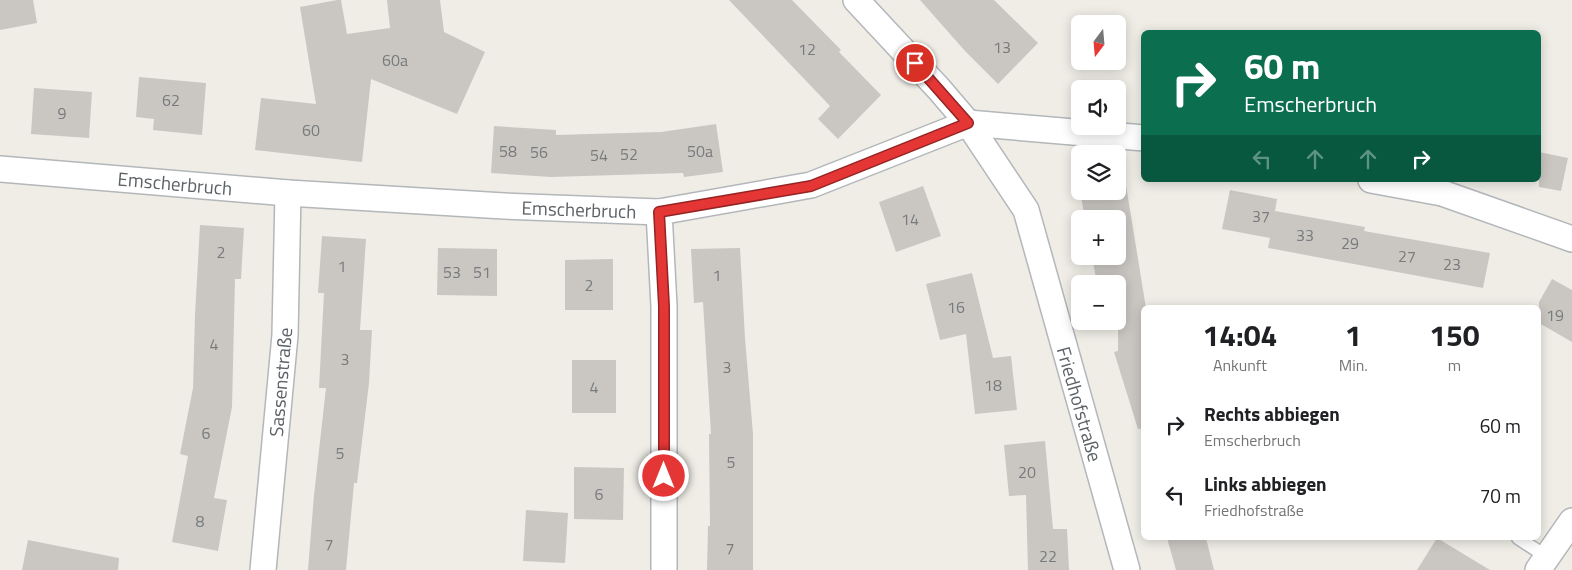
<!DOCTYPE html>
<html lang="de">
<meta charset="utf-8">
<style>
body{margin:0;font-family:"Titillium Web",sans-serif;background:#f2f2f2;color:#202124;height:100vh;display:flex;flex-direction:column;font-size:19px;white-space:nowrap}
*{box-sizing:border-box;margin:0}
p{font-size:16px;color:#757577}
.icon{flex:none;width:28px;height:28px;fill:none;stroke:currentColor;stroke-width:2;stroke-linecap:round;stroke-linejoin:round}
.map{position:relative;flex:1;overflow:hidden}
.drawer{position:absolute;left:1141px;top:305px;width:400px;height:235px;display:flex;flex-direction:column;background:#fff;border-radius:8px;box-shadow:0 2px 12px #0003}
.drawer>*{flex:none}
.hud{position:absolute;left:1141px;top:30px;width:400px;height:152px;border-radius:8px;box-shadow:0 2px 12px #0003;background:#0b6e4f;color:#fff;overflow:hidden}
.needle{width:32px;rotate:196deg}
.buttons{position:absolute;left:1071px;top:15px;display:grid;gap:10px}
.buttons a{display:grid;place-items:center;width:55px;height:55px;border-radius:8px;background:#fff;box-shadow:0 2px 12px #0003;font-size:25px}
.pin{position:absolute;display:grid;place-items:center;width:42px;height:42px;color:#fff;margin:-21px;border:2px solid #fff;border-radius:50%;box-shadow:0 1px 5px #0007}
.me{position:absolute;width:55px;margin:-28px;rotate:0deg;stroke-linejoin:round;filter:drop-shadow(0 0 4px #0008)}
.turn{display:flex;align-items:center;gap:18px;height:105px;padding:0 20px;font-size:22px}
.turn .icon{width:65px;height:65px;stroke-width:2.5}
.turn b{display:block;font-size:35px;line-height:42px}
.lanes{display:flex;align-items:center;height:48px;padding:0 20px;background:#0003;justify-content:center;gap:25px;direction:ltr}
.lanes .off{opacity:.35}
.eta{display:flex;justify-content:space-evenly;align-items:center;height:85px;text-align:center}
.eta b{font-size:30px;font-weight:700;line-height:35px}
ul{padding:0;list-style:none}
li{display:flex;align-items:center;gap:15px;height:70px;padding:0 20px}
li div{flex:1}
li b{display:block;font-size:19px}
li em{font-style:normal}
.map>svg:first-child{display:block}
.building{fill:#cac7c3}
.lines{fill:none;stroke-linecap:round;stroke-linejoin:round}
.service-casing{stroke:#b3b7ba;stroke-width:15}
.minor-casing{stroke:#b3b7ba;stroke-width:28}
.service{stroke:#fff;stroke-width:12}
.minor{stroke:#fff;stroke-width:25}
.route-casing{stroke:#952323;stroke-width:12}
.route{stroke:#e53636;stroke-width:9}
.labels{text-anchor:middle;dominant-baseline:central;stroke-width:4.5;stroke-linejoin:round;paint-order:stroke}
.number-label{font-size:16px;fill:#787b7d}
.street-label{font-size:19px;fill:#5d6266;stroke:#fff}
</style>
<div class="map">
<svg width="1572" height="570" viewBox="0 0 1572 570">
<rect width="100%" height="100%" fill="#efede6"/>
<g class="building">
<polygon points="0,0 33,0 37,23 0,30"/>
<polygon points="337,0 341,0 347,34 390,28 387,0 440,0 444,32 485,52 457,114 371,79 362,162 255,150 261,98 316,104 300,7"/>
<polygon points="729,0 792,0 841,50 839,52 881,95 838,139 818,119 830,106"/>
<polygon points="920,0 994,0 1038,43 998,84 965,51"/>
<polygon points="139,77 206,83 202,135 153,130 154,119 136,117"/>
<polygon points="34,88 92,92 89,138 31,134"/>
<polygon points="716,124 723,172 684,177 683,173 551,177 491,173 494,126 556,130 556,135 661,132"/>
<polygon points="1539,152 1568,158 1561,191 1539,187"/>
<polygon points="1125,179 1146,308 1144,308 1144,428 1138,429 1114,352 1118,351 1118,284 1097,284 1092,256 1118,256 1118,219 1085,219 1080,191 1118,191 1118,181"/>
<polygon points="923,186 941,236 896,252 879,202"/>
<polygon points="1230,190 1277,199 1275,211 1365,227 1364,231 1490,253 1483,288 1268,248 1270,238 1222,229"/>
<polygon points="200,225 244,228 241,279 235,279 232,407 214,498 227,500 218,551 172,542 188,456 180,454 193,388 195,315"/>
<polygon points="322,236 366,239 360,330 372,330 369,383 357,483 354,483 346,570 308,570 314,495 326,388 319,388 324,293 318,293"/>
<polygon points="438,248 497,249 497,296 437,295"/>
<polygon points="740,248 745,338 753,434 753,570 707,570 708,526 710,526 709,434 711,434 703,302 694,303 691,249"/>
<polygon points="613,259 613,310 565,310 565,260"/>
<polygon points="972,273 993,358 1011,356 1017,410 975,414 966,334 940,340 926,284"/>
<polygon points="1552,279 1572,290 1572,342 1539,323 1539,302"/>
<rect x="572" y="360" width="44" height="53"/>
<polygon points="1045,441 1053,529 1067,529 1069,570 1028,570 1026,495 1009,496 1004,445"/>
<polygon points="574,467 624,468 623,520 574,519"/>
<polygon points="526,510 568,513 565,563 523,561"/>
<polygon points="1167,538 1206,538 1214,570 1176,570"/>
<polygon points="1437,538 1490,570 1417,570"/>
<polygon points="28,540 119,558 118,570 22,570"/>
</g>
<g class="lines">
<defs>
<polyline id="service" points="1518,538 1547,557"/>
<g id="minor">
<polyline points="856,0 939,89 968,123 1026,210 1127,570"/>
<polyline points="0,169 288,193 504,206 659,212 811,185 968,123 1144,138"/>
<polyline points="1371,180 1442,193 1572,239"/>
<polyline points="659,212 664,306 664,570"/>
<polyline points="263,570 285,335 288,193"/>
<polyline points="1538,570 1572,521"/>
</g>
</defs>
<use href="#service" class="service-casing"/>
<use href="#minor" class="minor-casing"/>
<use href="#service" class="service"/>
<use href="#minor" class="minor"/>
</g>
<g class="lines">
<defs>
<polyline id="route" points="664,476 664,306 659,212 811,186 968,123 915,63"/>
</defs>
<use href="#route" class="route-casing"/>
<use href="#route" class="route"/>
</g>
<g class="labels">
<g class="number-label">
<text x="1002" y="47">13</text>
<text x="807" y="49">12</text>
<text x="395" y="60">60a</text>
<text x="171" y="100">62</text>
<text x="62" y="113">9</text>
<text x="311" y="130">60</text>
<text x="508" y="151">58</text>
<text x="700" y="151">50a</text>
<text x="539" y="152">56</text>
<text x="629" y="154">52</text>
<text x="599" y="155">54</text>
<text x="1261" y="216">37</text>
<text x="910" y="219">14</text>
<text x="1305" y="235">33</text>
<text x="1350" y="243">29</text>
<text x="221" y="252">2</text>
<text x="1407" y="256">27</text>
<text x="1452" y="264">23</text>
<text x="342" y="266">1</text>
<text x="452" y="272">53</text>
<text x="482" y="272">51</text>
<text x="717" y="275">1</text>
<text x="589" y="285">2</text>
<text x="956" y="307">16</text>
<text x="1555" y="315">19</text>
<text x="214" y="344">4</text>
<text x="345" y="359">3</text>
<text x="727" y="367">3</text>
<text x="993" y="385">18</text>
<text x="594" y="387">4</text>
<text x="206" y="433">6</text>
<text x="340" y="453">5</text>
<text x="731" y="462">5</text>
<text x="1027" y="472">20</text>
<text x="599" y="494">6</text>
<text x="200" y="521">8</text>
<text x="329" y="544">7</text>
<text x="730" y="548">7</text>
<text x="1048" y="556">22</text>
</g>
<g class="street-label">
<text transform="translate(175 183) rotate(5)">Emscherbruch</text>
<text transform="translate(579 209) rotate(2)">Emscherbruch</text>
<text transform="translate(280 382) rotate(-85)">Sassenstraße</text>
<text transform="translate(1080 404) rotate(74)">Friedhofstraße</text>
</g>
</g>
</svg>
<div class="buttons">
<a><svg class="needle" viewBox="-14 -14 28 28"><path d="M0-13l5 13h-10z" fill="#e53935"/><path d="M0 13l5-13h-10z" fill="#757577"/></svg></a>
<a><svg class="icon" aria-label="sound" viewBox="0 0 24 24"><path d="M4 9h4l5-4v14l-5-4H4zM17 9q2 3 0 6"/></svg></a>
<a><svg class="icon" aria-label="layers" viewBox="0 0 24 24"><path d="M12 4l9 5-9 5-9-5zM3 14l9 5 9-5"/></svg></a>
<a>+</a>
<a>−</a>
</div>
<div class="pin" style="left:915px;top:63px;background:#d93025"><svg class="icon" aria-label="arrive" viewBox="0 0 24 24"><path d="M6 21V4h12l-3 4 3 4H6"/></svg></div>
<svg class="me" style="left:664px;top:476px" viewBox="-20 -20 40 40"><circle r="17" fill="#e53636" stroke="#fff" stroke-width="3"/><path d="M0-11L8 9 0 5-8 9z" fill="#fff"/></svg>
<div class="hud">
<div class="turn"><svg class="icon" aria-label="right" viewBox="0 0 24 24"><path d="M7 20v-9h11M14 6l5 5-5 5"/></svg><div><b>60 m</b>Emscherbruch</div></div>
<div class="lanes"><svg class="icon off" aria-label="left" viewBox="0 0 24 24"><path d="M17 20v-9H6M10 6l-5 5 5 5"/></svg><svg class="icon off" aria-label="ahead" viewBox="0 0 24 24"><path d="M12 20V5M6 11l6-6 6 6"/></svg><svg class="icon off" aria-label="ahead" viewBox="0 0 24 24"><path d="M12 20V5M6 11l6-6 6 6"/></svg><svg class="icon" aria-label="right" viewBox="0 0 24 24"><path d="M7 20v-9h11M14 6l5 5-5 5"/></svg></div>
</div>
<section class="drawer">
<div class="eta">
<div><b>14:04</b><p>Ankunft</p></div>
<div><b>1</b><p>Min.</p></div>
<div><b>150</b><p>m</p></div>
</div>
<ul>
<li><svg class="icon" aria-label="right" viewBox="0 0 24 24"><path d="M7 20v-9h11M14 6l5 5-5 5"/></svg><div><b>Rechts abbiegen</b><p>Emscherbruch</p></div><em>60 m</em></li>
<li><svg class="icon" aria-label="left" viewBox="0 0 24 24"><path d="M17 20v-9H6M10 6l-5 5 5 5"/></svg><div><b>Links abbiegen</b><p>Friedhofstraße</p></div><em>70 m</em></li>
</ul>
</section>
</div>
